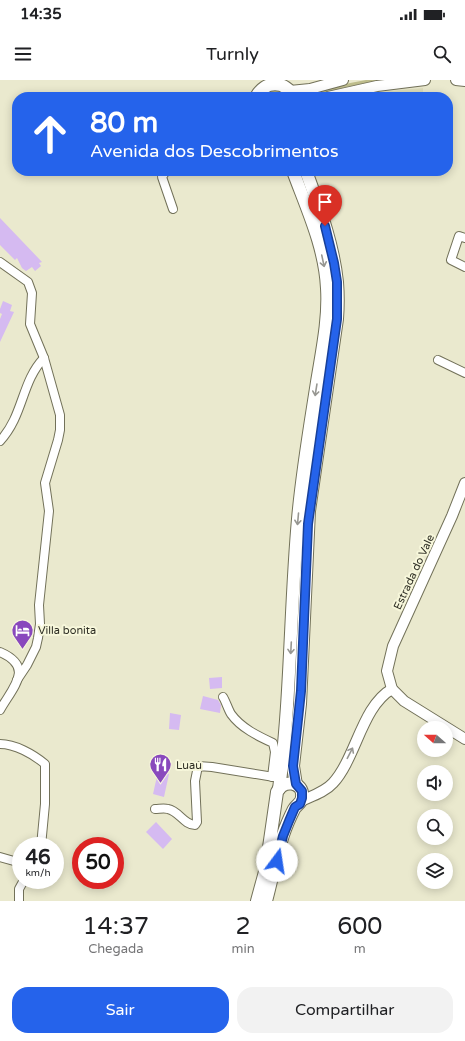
<!DOCTYPE html>
<html lang="pt">
<style>
body{margin:0;font-family:"Varela Round",sans-serif;background:#f2f2f2;color:#202124;height:100vh;display:flex;flex-direction:column;font-size:15px;white-space:nowrap}
*{box-sizing:border-box;margin:0}
p{font-size:13px;color:#757577}
.icon{flex:none;width:22px;height:22px;fill:none;stroke:currentColor;stroke-width:2;stroke-linecap:round;stroke-linejoin:round}
.map{position:relative;height:821px;overflow:hidden}
.side{display:flex;flex-direction:column;background:#fff;flex:1}
.side>*{flex:none}
.top-card{position:absolute;left:12px;top:12px;width:441px;height:84px;border-radius:16px;box-shadow:0 2px 10px #0003;background:#2563eb;color:#fff;overflow:hidden}
.needle{width:26px;rotate:291deg}
.controls{position:absolute;left:417px;top:641px;display:grid;gap:8px}
.controls a{display:grid;place-items:center;width:36px;height:36px;border-radius:50%;background:#fff;box-shadow:0 2px 10px #0003;font-size:20px}
.speed{position:absolute;left:12px;top:757px;display:flex;gap:8px;font-size:20px;font-weight:700;text-align:center}
.speed>*{display:grid;place-content:center;width:52px;height:52px;border-radius:50%;background:#fff;box-shadow:0 2px 10px #0003;line-height:1}
.speed small{font-size:10px;font-weight:400}
.speed .limit{border:6px solid #d22;background:#fff;color:#111}
.pin{position:absolute;display:grid;place-items:center;width:34px;height:34px;color:#fff;margin:-41px -17px;border-radius:50% 50% 50% 0;rotate:-45deg;box-shadow:0 0 4px #0007}
.pin .icon{rotate:45deg}
.me{position:absolute;width:44px;margin:-22px;rotate:14deg;stroke-linejoin:round;filter:drop-shadow(0 0 3px #0008)}
.turn{display:flex;align-items:center;gap:14px;height:84px;padding:0 12px;font-size:18px}
.turn .icon{width:52px;height:52px;stroke-width:2.5}
.turn b{display:block;font-size:28px;line-height:34px}
.eta{display:flex;justify-content:space-evenly;align-items:center;height:68px;text-align:center}
.eta b{font-size:24px;font-weight:600;line-height:28px}
.button{display:flex;gap:8px;margin-top:auto;padding:8px 12px}
.button a{flex:1;height:46px;border-radius:16px;background:#2563eb;color:#fff;font-size:16px;font-weight:600;line-height:46px;text-align:center}
.button a+a{background:#f2f2f2;color:#202124}
.status{display:flex;justify-content:space-between;align-items:center;height:28px;padding:0 20px;background:#fff;direction:ltr}
.status svg{height:11px;fill:currentColor}
header{display:flex;justify-content:space-between;align-items:center;height:52px;padding:0 12px;background:#fff;font-size:18px;font-weight:600}
.map>svg:first-child{display:block}
.built{fill:#deddbb}
.green{fill:#bdbc8b}
.building{fill:#d5baf1}
.lines{fill:none;stroke-linecap:round;stroke-linejoin:round}
.minor-casing{stroke:#727159;stroke-width:10}
.tertiary-casing{stroke:#727159;stroke-width:12}
.secondary-casing{stroke:#727159;stroke-width:14}
.minor{stroke:#fff;stroke-width:8}
.tertiary{stroke:#fff;stroke-width:10}
.secondary{stroke:#fff;stroke-width:12}
.oneway{stroke:#979792}
.route-casing{stroke:#184099;stroke-width:10}
.route{stroke:#2563eb;stroke-width:7}
.labels{text-anchor:middle;dominant-baseline:central;stroke-width:4;stroke-linejoin:round;paint-order:stroke}
.street-label{font-size:11px;fill:#2f2f25;stroke:#f7f7db}
.poi-label{font-size:11px;fill:#2f2f25;stroke:#f7f7db;text-anchor:start}
</style>
<div class="status"><b>14:35</b><svg viewBox="0 0 49 12"><path d="M0 12V9h3v3zM5 12V6h3v6zM10 12V3h3v9zM15 12V0h3v12zM26 1h20v11H26zM47 4h2v5h-2z"/></svg></div>
<header><svg class="icon" aria-label="menu" viewBox="0 0 24 24"><path d="M4 6h16M4 12h16M4 18h16"/></svg>Turnly<svg class="icon" aria-label="search" viewBox="0 0 24 24"><circle cx="10" cy="10" r="6"/><path d="M15 15l6 6"/></svg></header>
<div class="map">
<svg width="465" height="821" viewBox="0 0 465 821">
<rect width="100%" height="100%" fill="#eae9ce"/>
<polygon class="built" points="423,8 423,17 378,17 378,12"/>
<g class="green">
<polygon points="366,0 382,0 346,7 311,17 303,17 345,4"/>
<polygon points="271,10 281,10 288,17 263,17"/>
</g>
<g class="building">
<polygon points="0,138 42,182 39,183 41,186 35,191 32,187 26,191 22,188 17,178 15,180 0,165"/>
<polygon points="3,221 12,225 10,231 14,232 0,262 0,239 2,234 0,233 0,229"/>
<polygon points="222,597 222,608 210,609 209,598"/>
<polygon points="203,616 218,620 221,625 220,633 200,629"/>
<polygon points="170,633 181,635 179,650 169,649"/>
<polygon points="158,692 169,694 164,717 153,714"/>
<polygon points="156,742 172,759 163,769 146,752"/>
</g>
<g class="lines">
<defs>
<g id="minor">
<polyline points="166,91 162,97 173,129"/>
<polyline points="465,158 459,156 451,180 465,187"/>
<polyline points="0,182 28,202 32,213 30,244 44,278 60,335 60,350 58,360 45,403 49,431 39,525 40,544 38,558 36,567 27,585 17,600"/>
<polyline points="438,280 465,293"/>
<path d="M0,361C24,335 21,302 44,278"/>
<path d="M0,572C35,587 13,607 0,630"/>
<path d="M223,617C226,622 228,629 231,634C241,648 258,656 273,663L275,672L272,697"/>
<path d="M0,664C15,664 33,674 45,684V724L41,766"/>
<path d="M155,729C159,729 164,728 168,729C179,731 184,745 195,745L197,742L195,701L198,686L212,687L280,698"/>
<polyline points="0,777 21,783"/>
<polyline points="19,821 19,809 24,800"/>
</g>
<g id="tertiary">
<polyline points="456,0 465,1"/>
<polyline points="290,11 310,9 343,0"/>
<polyline points="328,17 377,6 425,0"/>
<polyline points="465,403 452,436 393,566 387,591 392,609 404,621 465,659"/>
<path d="M301,721C312,716 325,712 333,703C356,678 362,626 392,609"/>
</g>
<g id="secondary">
<path d="M256,17C265,0 285,0 294,17"/>
<path d="M296,705L293,686L300,624L309,431L337,239C338,226 338,214 337,202C333,163 319,127 306,91"/>
<path d="M279,709C291,619 290,529 298,439C302,393 310,347 317,302C322,271 329,239 327,208C325,167 307,129 293,91"/>
<path d="M257,821L266,788L277,712C283,699 304,701 302,717C302,723 297,724 294,729C290,737 286,746 283,755C276,776 272,799 266,821"/>
</g>
</defs>
<use href="#minor" class="minor-casing"/>
<use href="#tertiary" class="tertiary-casing"/>
<use href="#secondary" class="secondary-casing"/>
<use href="#minor" class="minor"/>
<use href="#tertiary" class="tertiary"/>
<use href="#secondary" class="secondary"/>
</g>
<defs><path id="oneway-shaft" d="M-6 0H5M1.5-3L5.5 0L1.5 3" fill="none" stroke-width="1.6" stroke-linecap="round" stroke-linejoin="round"/></defs>
<g class="oneway">
<use href="#oneway-shaft" transform="translate(323 181) rotate(78)"/>
<use href="#oneway-shaft" transform="translate(316 310) rotate(99)"/>
<use href="#oneway-shaft" transform="translate(298 439) rotate(95)"/>
<use href="#oneway-shaft" transform="translate(291 568) rotate(93)"/>
<use href="#oneway-shaft" transform="translate(350 673) rotate(-63)"/>
</g>
<g class="lines">
<defs>
<polyline id="route" points="277,781 283,756 289,741 295,727 300,724 302,718 302,711 296,704 293,686 301,611 308,444 337,239 337,202 334,183 325,146"/>
</defs>
<use href="#route" class="route-casing"/>
<use href="#route" class="route"/>
</g>
<defs>
<symbol id="hotel-pin" viewBox="-11 -11 22 30"><path d="M0 17L-7.5 6A9.5 9.5 0 1 1 7.5 6Z" fill="#8948bd" stroke="#f7f7db"/><path d="M-6-4.5h1.5V1H6V5H4.5V3h-9V5H-6ZM-4 0a1.8 1.8 0 1 1 3.6 0ZM.5 0V-2.5h3Q6-2.5 6 0Z" fill="#fff"/></symbol>
<symbol id="restaurant-pin" viewBox="-11 -11 22 30"><path d="M0 17L-7.5 6A9.5 9.5 0 1 1 7.5 6Z" fill="#8948bd" stroke="#f7f7db"/><path d="M-5-6h1v4h1v-4h1v4h1v-4h1v5L-1.5 .5V6h-2V.5L-5-1ZM5-6V6H3V1.5H1.5Q1.5-4 5-6Z" fill="#fff"/></symbol>
</defs>
<g fill-rule="evenodd">
<use href="#hotel-pin" x="10" y="538" width="25" height="34"/>
<use href="#restaurant-pin" x="148" y="672" width="25" height="34"/>
</g>
<g class="labels">
<g class="street-label">
<text transform="translate(414 492) rotate(-65)">Estrada do Vale</text>
</g>
<g class="poi-label">
<text x="38" y="550">Villa bonita</text>
<text x="176" y="685">Luau</text>
</g>
</g>
</svg>
<div class="controls">
<a><svg class="needle" viewBox="-14 -14 28 28"><path d="M0-13l5 13h-10z" fill="#e53935"/><path d="M0 13l5-13h-10z" fill="#757577"/></svg></a>
<a><svg class="icon" aria-label="sound" viewBox="0 0 24 24"><path d="M4 9h4l5-4v14l-5-4H4zM17 9q2 3 0 6"/></svg></a>
<a><svg class="icon" aria-label="search" viewBox="0 0 24 24"><circle cx="10" cy="10" r="6"/><path d="M15 15l6 6"/></svg></a>
<a><svg class="icon" aria-label="layers" viewBox="0 0 24 24"><path d="M12 4l9 5-9 5-9-5zM3 14l9 5 9-5"/></svg></a>
</div>
<div class="speed"><div>46<small>km/h</small></div><div class="limit">50</div></div>
<div class="pin" style="left:325px;top:146px;background:#d93025"><svg class="icon" aria-label="arrive" viewBox="0 0 24 24"><path d="M6 21V4h12l-3 4 3 4H6"/></svg></div>
<svg class="me" style="left:277px;top:781px" viewBox="-20 -20 40 40"><circle r="19" fill="#fff"/><path d="M0-13L10 11 0 6-10 11z" fill="#2563eb"/></svg>
<div class="top-card">
<div class="turn"><svg class="icon" aria-label="ahead" viewBox="0 0 24 24"><path d="M12 20V5M6 11l6-6 6 6"/></svg><div><b>80 m</b>Avenida dos Descobrimentos</div></div>
</div>
</div>
<section class="side">
<div class="eta">
<div><b>14:37</b><p>Chegada</p></div>
<div><b>2</b><p>min</p></div>
<div><b>600</b><p>m</p></div>
</div>
<div class="button"><a>Sair</a><a>Compartilhar</a></div>
</section>
